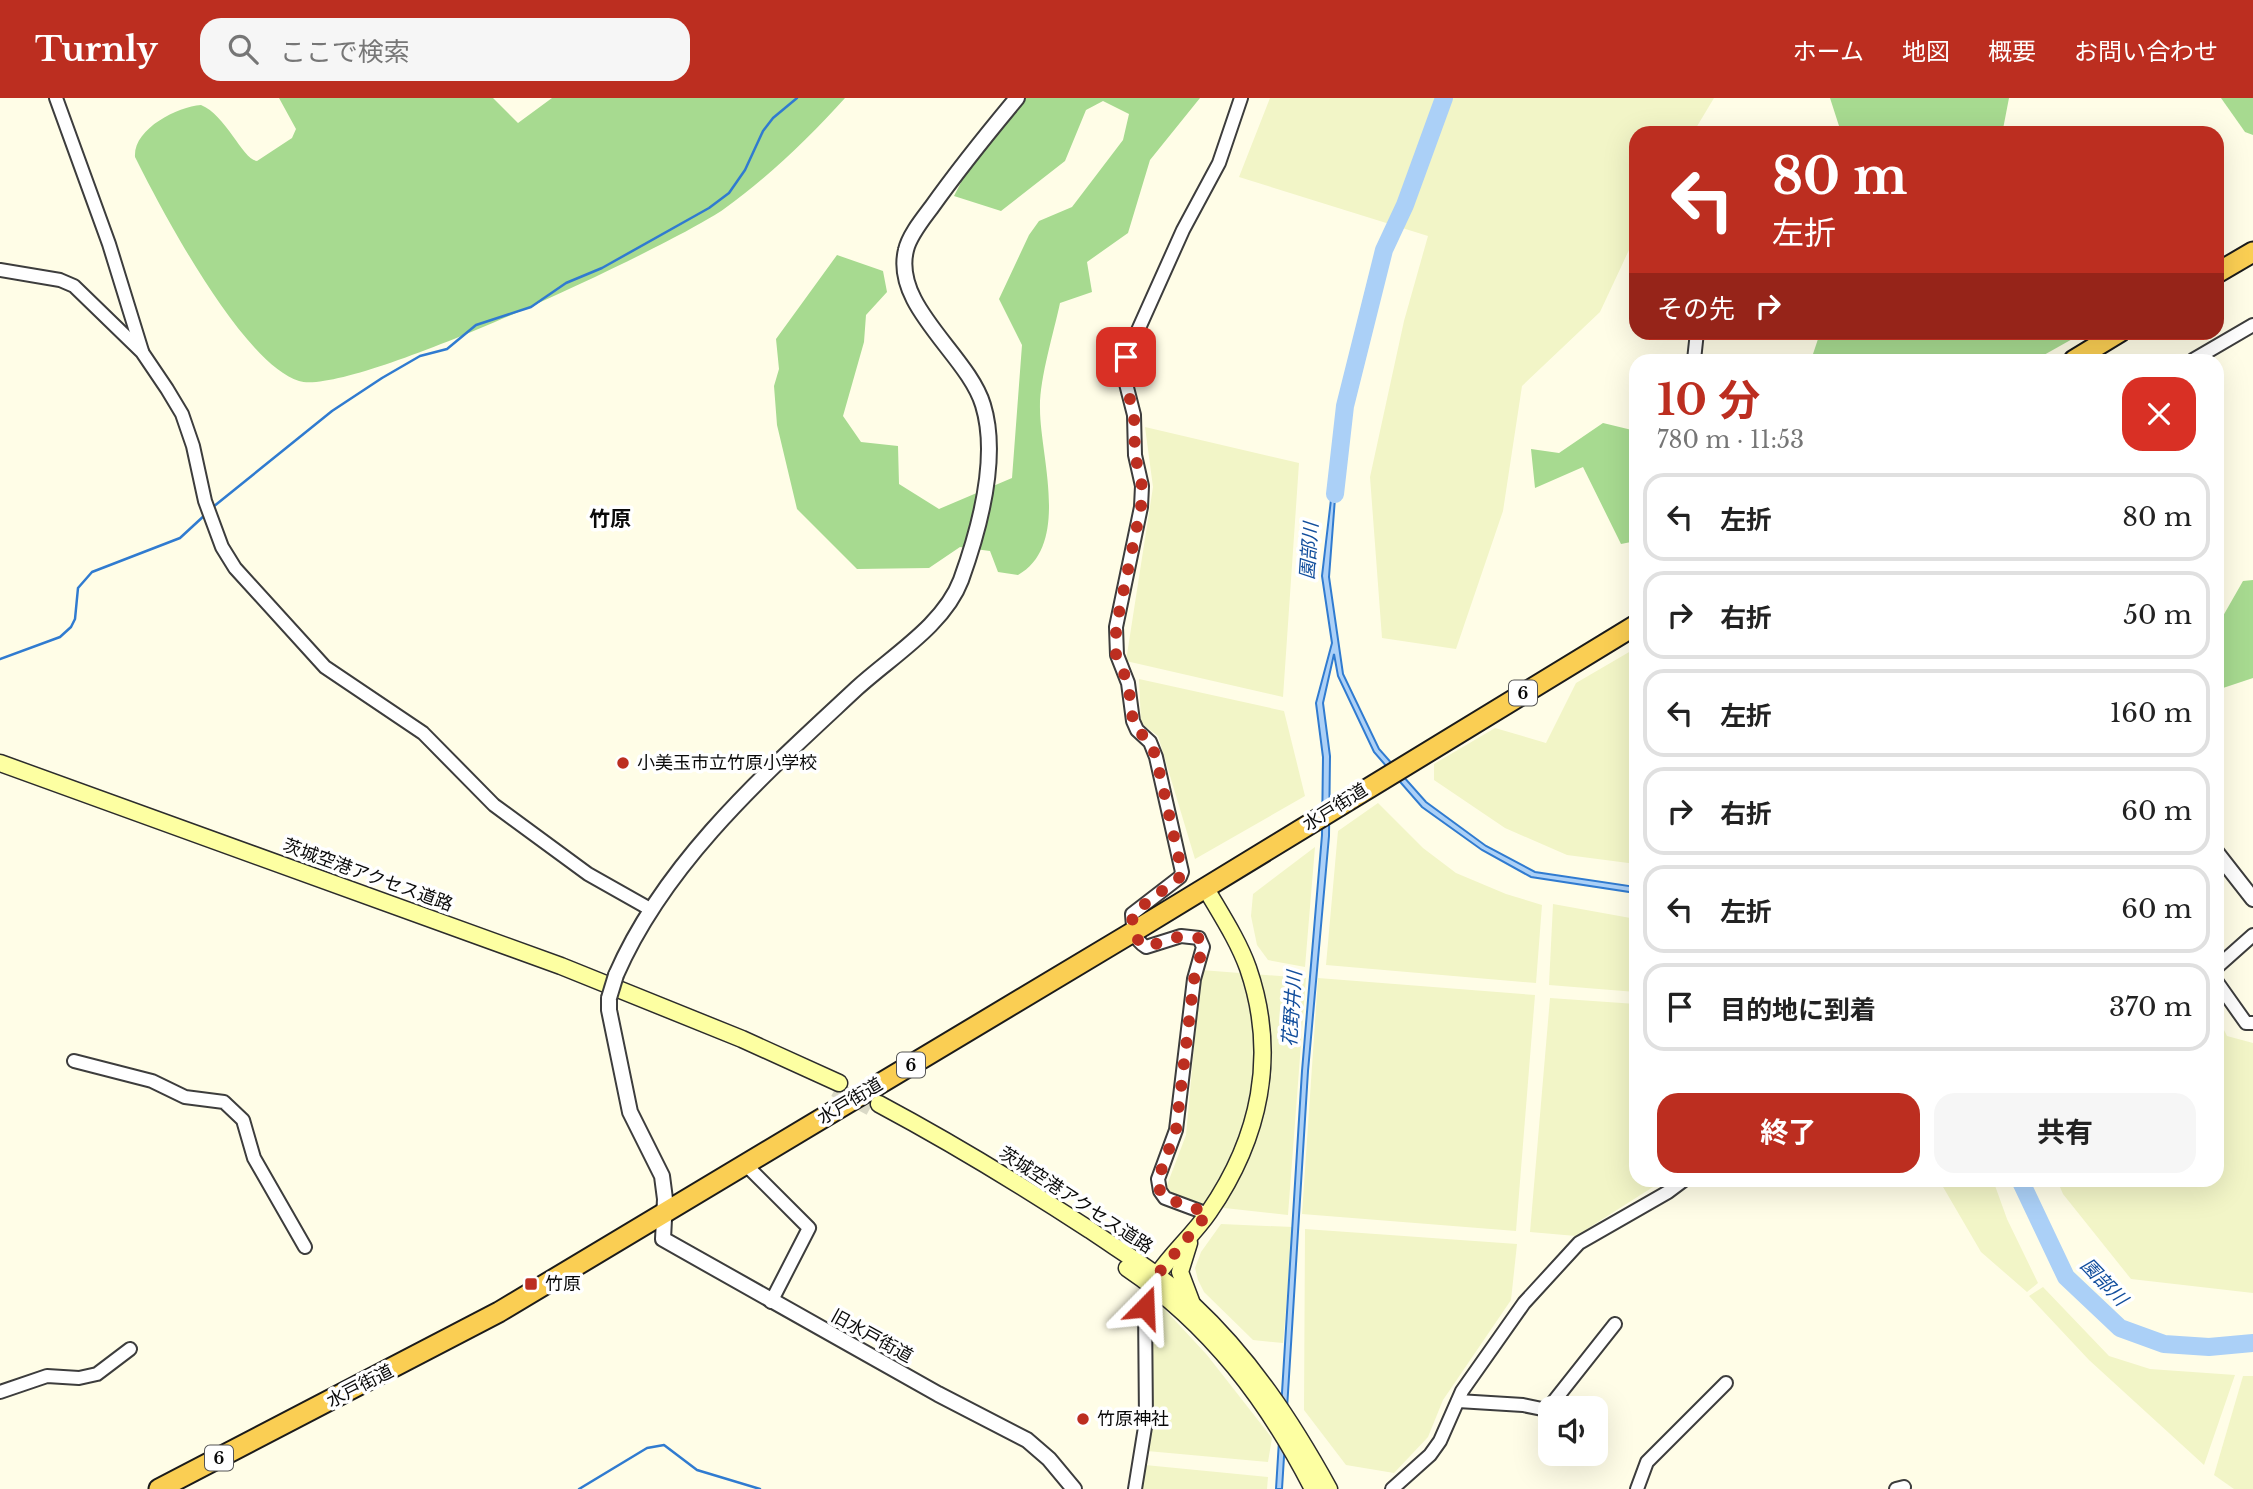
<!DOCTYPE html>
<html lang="ja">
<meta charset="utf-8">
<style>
body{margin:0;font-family:"Libre Baskerville","Noto Sans JP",serif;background:#f6f6f6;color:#222;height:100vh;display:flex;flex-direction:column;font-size:26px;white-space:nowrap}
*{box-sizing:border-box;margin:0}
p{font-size:23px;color:#767676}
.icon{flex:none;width:38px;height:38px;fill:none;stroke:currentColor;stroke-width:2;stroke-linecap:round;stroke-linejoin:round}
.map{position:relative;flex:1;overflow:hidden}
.panel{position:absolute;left:1629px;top:256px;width:595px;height:833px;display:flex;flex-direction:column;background:#fff;border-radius:21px;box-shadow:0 7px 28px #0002}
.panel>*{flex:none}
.banner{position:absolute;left:1629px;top:28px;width:595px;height:214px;border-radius:21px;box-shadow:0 7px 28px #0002;background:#bc2e20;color:#fff;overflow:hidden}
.buttons{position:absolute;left:1538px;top:1298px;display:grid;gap:14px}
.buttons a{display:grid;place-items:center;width:70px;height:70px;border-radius:14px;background:#fff;box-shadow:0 7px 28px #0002;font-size:35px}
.pin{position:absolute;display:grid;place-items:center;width:60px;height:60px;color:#fff;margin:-30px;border-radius:14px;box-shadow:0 4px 10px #0006}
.me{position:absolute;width:77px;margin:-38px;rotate:21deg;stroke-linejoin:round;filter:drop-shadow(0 0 5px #0008)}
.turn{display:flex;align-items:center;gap:24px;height:147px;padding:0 28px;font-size:32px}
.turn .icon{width:91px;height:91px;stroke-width:2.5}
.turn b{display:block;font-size:49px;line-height:60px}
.then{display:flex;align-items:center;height:66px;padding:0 28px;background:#0003;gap:14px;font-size:26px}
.round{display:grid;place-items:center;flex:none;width:74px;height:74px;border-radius:21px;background:#f6f6f6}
.overview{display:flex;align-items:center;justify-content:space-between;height:119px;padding:0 28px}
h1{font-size:42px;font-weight:700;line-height:52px;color:#bc2e20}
.action{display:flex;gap:14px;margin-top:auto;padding:14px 28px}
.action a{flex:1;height:80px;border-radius:21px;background:#bc2e20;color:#fff;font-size:28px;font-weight:700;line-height:80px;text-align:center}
.action a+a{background:#f6f6f6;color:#222}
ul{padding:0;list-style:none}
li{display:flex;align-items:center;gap:21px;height:88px;margin:0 14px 10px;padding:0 14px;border:4px solid #e0e0e0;border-radius:21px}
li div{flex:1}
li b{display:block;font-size:26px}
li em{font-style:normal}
header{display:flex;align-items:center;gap:42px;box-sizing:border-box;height:98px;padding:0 35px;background:#bc2e20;color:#fff}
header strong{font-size:33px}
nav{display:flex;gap:38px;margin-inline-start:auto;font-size:24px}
.search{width:490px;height:63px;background:#f6f6f6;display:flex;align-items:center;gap:18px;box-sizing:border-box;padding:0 24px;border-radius:21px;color:#767676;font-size:26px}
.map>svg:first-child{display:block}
.farmland{fill:#f2f5c7}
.forest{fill:#a7da90}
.water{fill:#abd0f7;stroke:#307bd0;stroke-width:2}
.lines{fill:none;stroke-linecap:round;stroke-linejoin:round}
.stream{stroke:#307bd0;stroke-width:2.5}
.river{stroke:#abd0f7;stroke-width:18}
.secondary-tunnel{stroke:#dad9c6;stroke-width:16;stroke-dasharray:16 8;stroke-linecap:butt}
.minor-casing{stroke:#3d3d3d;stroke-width:16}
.tertiary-casing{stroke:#3d3d3d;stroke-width:18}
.secondary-casing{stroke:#2c2c2c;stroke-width:19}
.trunk-casing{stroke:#1b1b1b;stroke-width:23}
.minor{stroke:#fff;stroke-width:12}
.tertiary{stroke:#fff;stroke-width:14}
.secondary{stroke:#fdffa2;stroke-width:16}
.trunk{stroke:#face53;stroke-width:19}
.tertiary-bridge-casing{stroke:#3d3d3d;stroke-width:18;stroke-linecap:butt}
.tertiary-bridge{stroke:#fff;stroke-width:14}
.route{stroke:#bc2e20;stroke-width:12;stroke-dasharray:0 21.6}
.poi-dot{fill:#bc2e20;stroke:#fff;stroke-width:2.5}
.labels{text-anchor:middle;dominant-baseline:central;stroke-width:7;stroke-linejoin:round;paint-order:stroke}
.shield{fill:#fff;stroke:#545454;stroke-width:2}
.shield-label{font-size:16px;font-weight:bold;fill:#0a0a0a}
.poi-label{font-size:18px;fill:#0a0a0a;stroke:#fff;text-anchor:start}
.street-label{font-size:18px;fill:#0a0a0a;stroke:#fff}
.water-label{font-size:19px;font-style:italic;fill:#124e9d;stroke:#fff}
.quarter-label{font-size:21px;font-weight:bold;fill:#0a0a0a;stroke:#fff}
</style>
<header>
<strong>Turnly</strong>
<div class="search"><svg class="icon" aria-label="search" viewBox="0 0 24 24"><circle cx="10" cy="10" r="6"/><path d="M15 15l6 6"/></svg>ここで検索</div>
<nav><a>ホーム</a><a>地図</a><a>概要</a><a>お問い合わせ</a></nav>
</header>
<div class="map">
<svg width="2253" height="1391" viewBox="0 0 2253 1391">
<rect width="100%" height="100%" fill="#fffde7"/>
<g class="farmland">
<polygon points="1270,0 1714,0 1693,35 1636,35 1636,137 1600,214 1522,288 1503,413 1456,551 1382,540 1370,379 1404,223 1428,138 1239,79"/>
<polygon points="1145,329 1299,365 1283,599 1126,563 1153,389"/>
<polygon points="1636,550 1636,766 1567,757 1505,730 1434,682 1434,666 1495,630 1546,645 1576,585"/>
<polygon points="1139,581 1284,613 1305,698 1195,761 1158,638 1141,625"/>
<polygon points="1378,705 1423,750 1456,775 1506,796 1542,807 1536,885 1326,867 1338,733"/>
<polygon points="1315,749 1305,869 1268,862 1257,847 1251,818 1253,796"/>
<polygon points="1553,806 1636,821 1636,894 1549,887"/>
<polygon points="1201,872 1306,880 1288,1117 1179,1105 1167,1097 1167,1087 1186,1037"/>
<polygon points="1318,880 1535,897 1516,1133 1302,1116"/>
<polygon points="1550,900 1636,906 1636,1082 1664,1082 1576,1138 1530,1134"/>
<polygon points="2217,918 2227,938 2253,945 2253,1195 2131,1181 2063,1096 2057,1082 2217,1082"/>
<polygon points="1939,1082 1993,1082 2007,1121 2038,1185 2027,1194 1981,1154"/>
<polygon points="1221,1126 1293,1129 1283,1245 1253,1242 1204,1194 1198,1182 1195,1170 1201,1154"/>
<polygon points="1305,1131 1517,1146 1511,1202 1443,1302 1428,1339 1394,1375 1346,1367 1304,1312"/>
<polygon points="2043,1189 2109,1258 2150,1271 2235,1277 2204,1367 2089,1262 2029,1198"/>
<polygon points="1157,1203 1207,1257 1272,1340 1268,1364 1147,1353 1153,1291 1151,1204"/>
<polygon points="2243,1278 2253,1278 2253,1391 2234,1391 2214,1377"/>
<polygon points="1145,1367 1268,1379 1267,1391 1142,1391"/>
</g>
<g class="forest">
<path d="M279,0H493L518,25L552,0H845C809,40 767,80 724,111C671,148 350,300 299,283C242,265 162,113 135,59C133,31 177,9 201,7C226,17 243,62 257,63L292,40L296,31Z"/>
<path d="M1022,0H1200L1150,62L1128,135L1087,164L1092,194L1060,205C1054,234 1039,282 1040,311C1040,358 1071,447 1018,477L998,474L990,453L960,449L929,470L857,471L797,411L777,327L774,288L779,271L776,241L837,157L883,173L887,194L866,217L864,244L843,318L861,344L898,348L899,386L939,411L1012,380L1022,247L999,201L1029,137L1039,123L1072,109L1123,42L1129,16L1103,3L1086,12L1065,63L1001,113L954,98L979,49Z"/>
<polygon points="1830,0 2009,0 2003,31 2009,35 1838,35 1840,31"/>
<polygon points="2221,0 2253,0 2253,37 2245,34"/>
<polygon points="1820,235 1820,234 2083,235 2035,262 1811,262"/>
<polygon points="1603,325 1636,333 1636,443 1621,446 1583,369 1535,390 1531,351 1559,355"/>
<polygon points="2253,482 2253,580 2217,592 2217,517 2223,518 2243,483"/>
</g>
<polygon class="water" points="1342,308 1329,479 1343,576 1379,651 1426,704 1486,748 1535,774 1636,789 1636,795 1531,779 1482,752 1422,709 1374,654 1338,578 1334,556 1323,605 1330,658 1329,738 1308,973 1282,1391 1276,1391 1302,973 1322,737 1323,659 1316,605 1332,545 1322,478"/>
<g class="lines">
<g class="stream">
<polyline points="213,409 332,313 382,280 420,258 447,251 476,227 531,209 566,185 602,170 709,110 729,95 745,72 763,33 773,20 797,0"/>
<polyline points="0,561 60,539 71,529 75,521 78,490 92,474 180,440 206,416"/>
<polyline points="579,1391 647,1350 664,1347 697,1372 760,1391"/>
</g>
<g class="river">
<polyline points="1335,396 1345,308 1384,152 1405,107 1444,0"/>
<polyline points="2020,1082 2066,1179 2120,1230 2164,1246 2209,1249 2253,1245"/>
</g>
<polyline class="secondary-tunnel" points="835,991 873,1011"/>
<defs>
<g id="minor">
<polyline points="56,0 109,146 142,253"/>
<polyline points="0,172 60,182 74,188 142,254 167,291 182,316 193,348 205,403 222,449 235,470 325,569 423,635 494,707 588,776 650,811"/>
<polyline points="1694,262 1697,234"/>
<polyline points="2193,262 2253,227"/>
<polyline points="2217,869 2253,837"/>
<polyline points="2217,884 2246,925 2253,925"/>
<polyline points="74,963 152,983 185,999 224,1004 243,1022 254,1060 305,1149"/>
<polyline points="745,1066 809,1130 771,1204"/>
<path d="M1208,1116L1165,1100L1160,1093L1158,1081L1176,1032L1194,881L1203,849L1199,840L1181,838L1146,849C1133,841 1133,830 1132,816L1180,779L1182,774L1156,659L1150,644L1137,632L1133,623L1128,585L1117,557L1116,529L1141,409L1142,388L1135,357L1134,317L1123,274L1126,259L1183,132L1219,65L1241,0"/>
<polyline points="0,1294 47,1278 79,1280 97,1276 130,1251"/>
<polyline points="1458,1303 1523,1307 1547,1312 1615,1226"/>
<polyline points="1135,1391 1146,1323 1145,1208 1151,1187"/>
<polyline points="1392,1391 1430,1357 1440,1343 1462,1293 1524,1205 1579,1145 1668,1094 1684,1082"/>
<polyline points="1637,1391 1647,1364 1726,1285"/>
<polyline points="1896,1391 1904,1389"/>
</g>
<g id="tertiary">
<polyline points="2217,755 2253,801"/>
<path d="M616,877C666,762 767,674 857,590C892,558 944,527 961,482C979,432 999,359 983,307C968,257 892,208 906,152C909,138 922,122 931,110C958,72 987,36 1017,0"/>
<polyline points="609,900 609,912 630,1014 662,1078 665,1101 663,1141 938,1296 1027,1342 1049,1361 1074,1391"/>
</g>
<g id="secondary">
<polyline points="0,665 561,868 742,941 839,985"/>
<path d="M879,1006C952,1045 1021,1087 1090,1132C1125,1156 1162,1178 1193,1207C1250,1260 1292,1324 1329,1391"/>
<polyline points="1189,1145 1180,1174 1191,1203"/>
<path d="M1127,1170C1210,1226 1268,1303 1313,1391"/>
<path d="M1152,1185C1167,1159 1192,1139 1209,1114C1260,1040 1278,957 1248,870C1238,842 1220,815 1205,789"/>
</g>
<g id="trunk">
<polyline points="2217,175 2253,154"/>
<polyline points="2074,262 2120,234"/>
<polyline points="159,1391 499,1214 1133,834 1636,527"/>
</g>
</defs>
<use href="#minor" class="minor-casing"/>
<use href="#tertiary" class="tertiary-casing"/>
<use href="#secondary" class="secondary-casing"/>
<use href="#trunk" class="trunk-casing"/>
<use href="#minor" class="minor"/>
<use href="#tertiary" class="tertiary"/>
<use href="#secondary" class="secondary"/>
<use href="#trunk" class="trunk"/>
<defs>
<polyline id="tertiary-bridge" points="609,900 616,877"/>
</defs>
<use href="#tertiary-bridge" class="tertiary-bridge-casing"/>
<use href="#tertiary-bridge" class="tertiary-bridge"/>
</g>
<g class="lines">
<path class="route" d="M1126,259L1123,274L1134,317L1135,357L1142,388L1141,409L1116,529V557L1128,585L1133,623L1137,632L1150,644L1156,659L1182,774L1180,779L1132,816C1133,830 1133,841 1146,849L1181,838L1199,840L1203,849L1194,881L1176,1032L1158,1081L1160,1093L1165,1100L1208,1115L1157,1177L1145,1209"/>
</g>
<g class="poi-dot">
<circle cx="623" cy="665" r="7"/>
<rect x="524" y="1179" width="14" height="14" rx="3.5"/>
<circle cx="1083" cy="1321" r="7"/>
</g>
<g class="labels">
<g class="shield">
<rect x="1509" y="582.5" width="28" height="25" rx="5"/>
<rect x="897" y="954.5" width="28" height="25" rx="5"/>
<rect x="205" y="1347.5" width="28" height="25" rx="5"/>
</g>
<g class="shield-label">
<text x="1523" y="595">6</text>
<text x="911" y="967">6</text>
<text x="219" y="1360">6</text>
</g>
<g class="poi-label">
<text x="637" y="665">小美玉市立竹原小学校</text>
<text x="545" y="1186">竹原</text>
<text x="1097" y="1321">竹原神社</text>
</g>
<g class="street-label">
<text transform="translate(1335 709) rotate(-32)">水戸街道</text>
<text transform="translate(368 777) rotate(20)">茨城空港アクセス道路</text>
<text transform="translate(850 1003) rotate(-31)">水戸街道</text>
<text transform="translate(1076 1102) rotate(33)">茨城空港アクセス道路</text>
<text transform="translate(872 1238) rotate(29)">旧水戸街道</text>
<text transform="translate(360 1288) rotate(-27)">水戸街道</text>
</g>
<g class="water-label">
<text transform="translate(1309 453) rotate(-86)">園部川</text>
<text transform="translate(1292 911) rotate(-86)">花野井川</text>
<text transform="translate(2104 1184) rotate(46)">園部川</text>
</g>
<g class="quarter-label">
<text x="610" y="421">竹原</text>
</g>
</g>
</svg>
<div class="buttons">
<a><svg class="icon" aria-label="sound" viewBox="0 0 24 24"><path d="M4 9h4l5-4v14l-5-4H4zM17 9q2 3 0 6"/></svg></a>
</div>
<div class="pin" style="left:1126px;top:259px;background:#d93025"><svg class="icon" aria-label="arrive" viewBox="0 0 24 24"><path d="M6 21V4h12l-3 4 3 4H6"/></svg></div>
<svg class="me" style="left:1145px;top:1209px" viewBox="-20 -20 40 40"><path d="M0-17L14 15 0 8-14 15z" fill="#bc2e20" stroke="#fff" stroke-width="4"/></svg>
<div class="banner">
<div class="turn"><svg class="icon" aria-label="left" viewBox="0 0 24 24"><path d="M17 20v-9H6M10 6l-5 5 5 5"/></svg><div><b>80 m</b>左折</div></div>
<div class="then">その先<svg class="icon" aria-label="right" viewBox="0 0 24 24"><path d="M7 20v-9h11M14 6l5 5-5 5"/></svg></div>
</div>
<section class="panel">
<div class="overview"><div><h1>10 分</h1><p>780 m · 11:53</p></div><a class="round" style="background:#d93025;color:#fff"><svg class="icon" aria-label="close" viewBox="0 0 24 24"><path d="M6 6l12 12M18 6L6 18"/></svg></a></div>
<ul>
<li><svg class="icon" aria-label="left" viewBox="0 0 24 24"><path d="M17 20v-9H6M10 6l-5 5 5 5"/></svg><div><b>左折</b></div><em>80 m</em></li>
<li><svg class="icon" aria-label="right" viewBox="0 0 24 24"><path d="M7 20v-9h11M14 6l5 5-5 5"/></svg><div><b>右折</b></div><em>50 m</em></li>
<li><svg class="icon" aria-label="left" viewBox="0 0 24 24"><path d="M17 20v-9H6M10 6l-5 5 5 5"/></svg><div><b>左折</b></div><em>160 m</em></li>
<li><svg class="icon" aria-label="right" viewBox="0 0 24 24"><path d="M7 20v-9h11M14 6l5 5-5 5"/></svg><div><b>右折</b></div><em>60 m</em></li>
<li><svg class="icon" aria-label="left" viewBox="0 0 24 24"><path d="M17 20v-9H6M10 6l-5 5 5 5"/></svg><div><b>左折</b></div><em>60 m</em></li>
<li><svg class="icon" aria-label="arrive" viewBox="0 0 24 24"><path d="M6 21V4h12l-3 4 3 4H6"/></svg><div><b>目的地に到着</b></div><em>370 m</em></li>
</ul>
<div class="action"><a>終了</a><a>共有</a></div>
</section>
</div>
